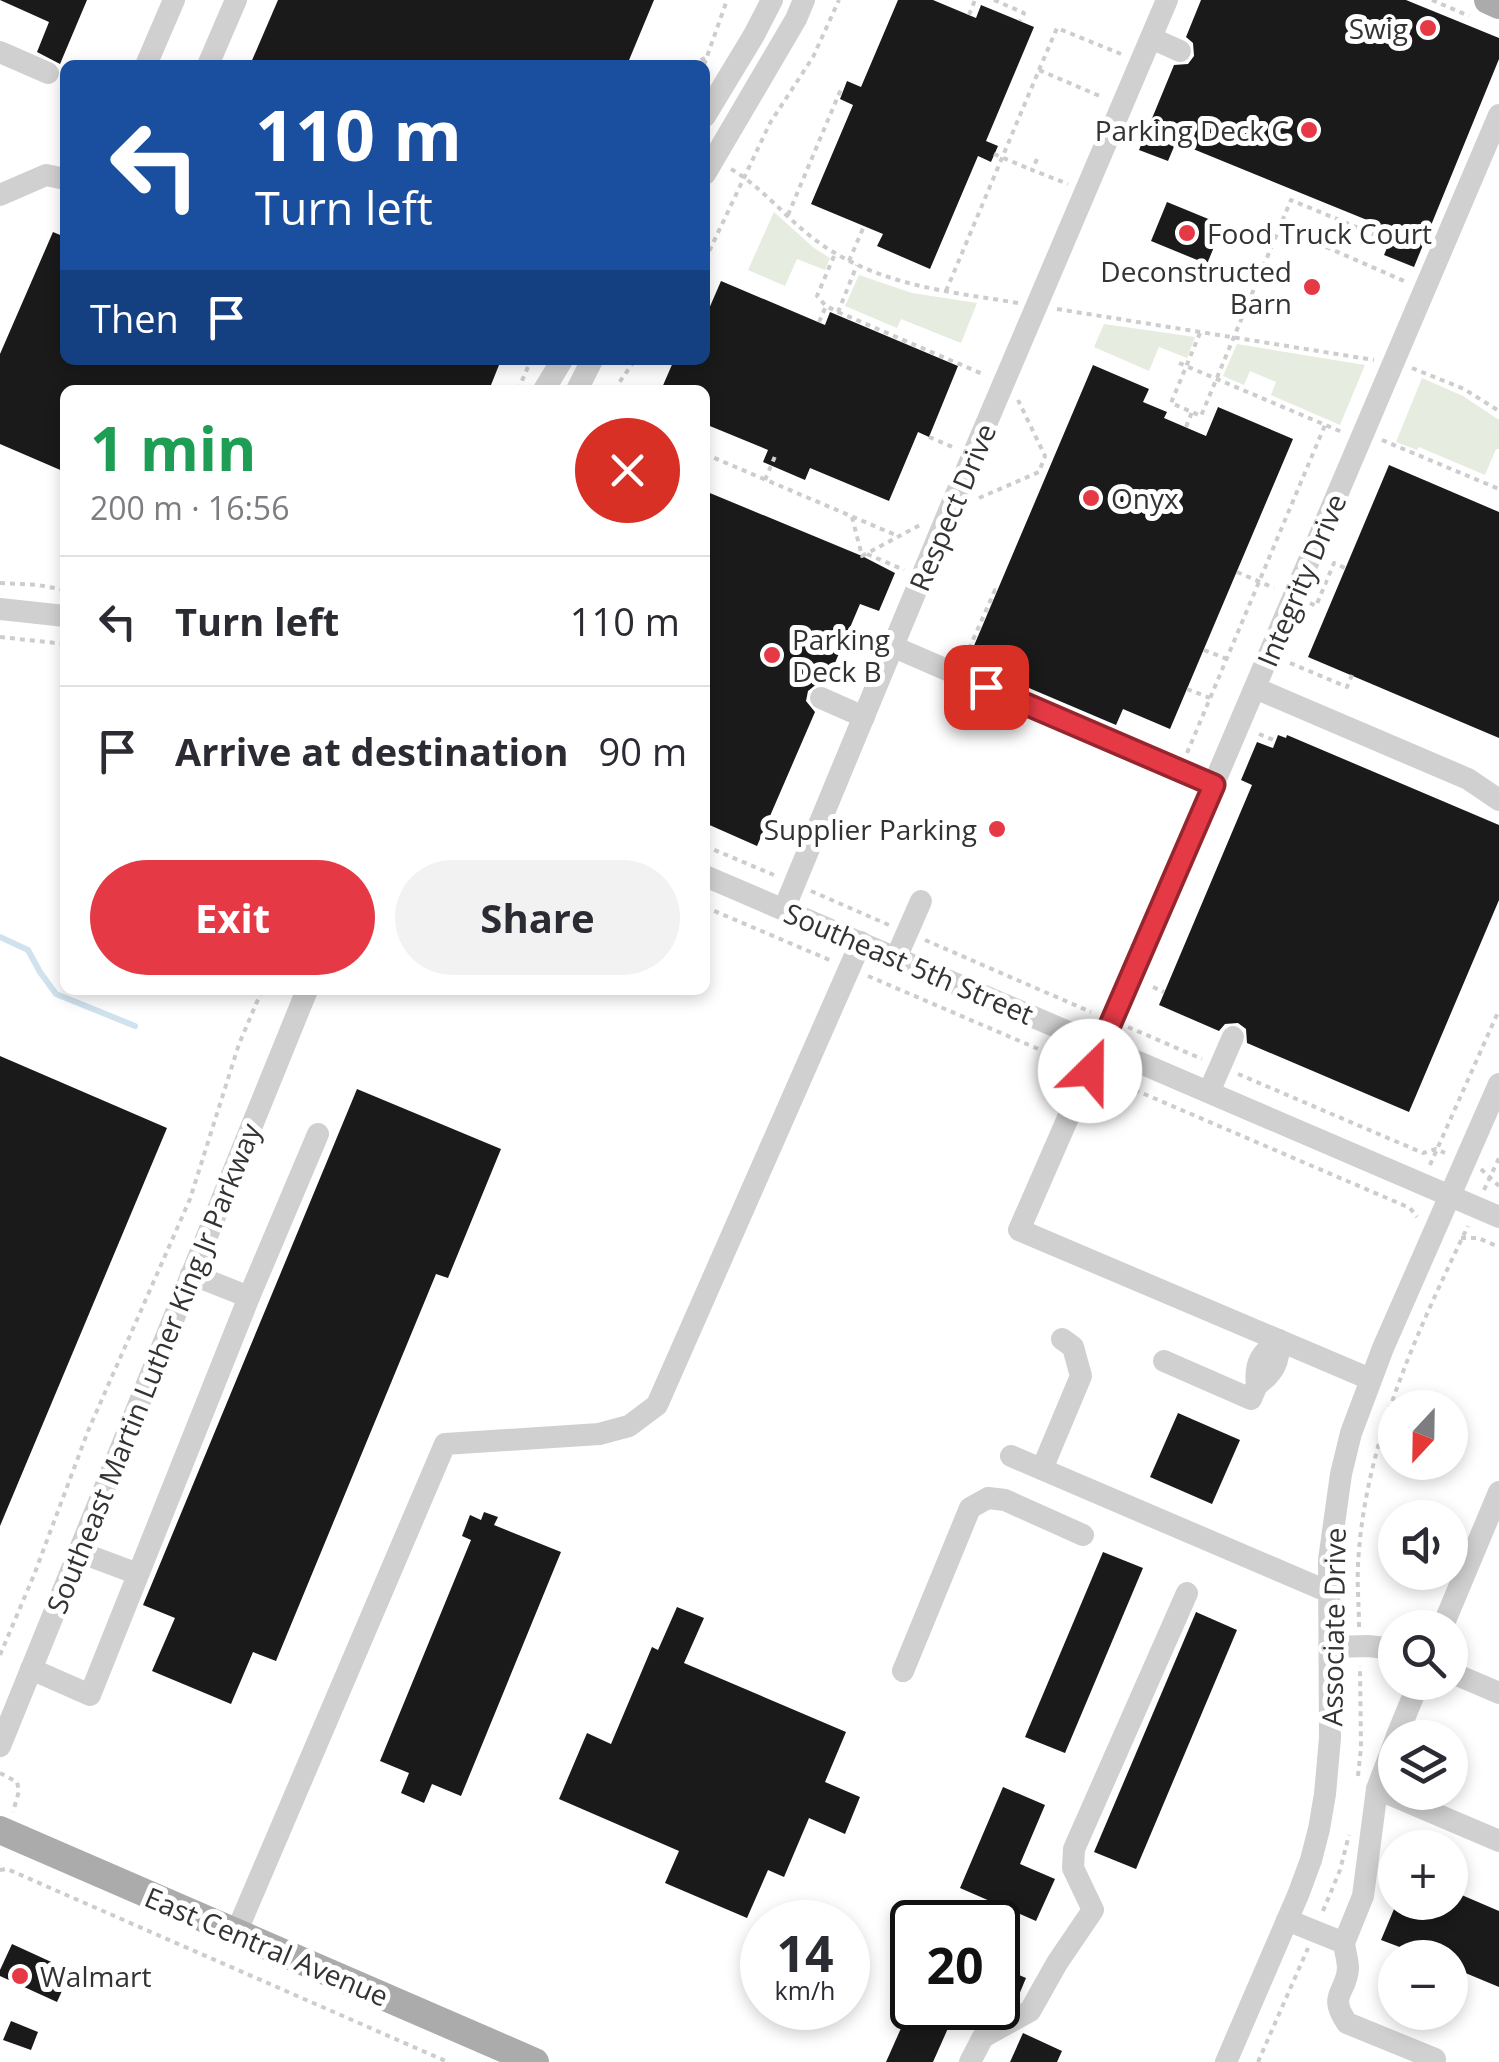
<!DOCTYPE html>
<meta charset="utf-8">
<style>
body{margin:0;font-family:"Open Sans",sans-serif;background:#f2f2f3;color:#2b2b33;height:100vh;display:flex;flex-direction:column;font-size:38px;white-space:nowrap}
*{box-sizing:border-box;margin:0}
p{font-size:32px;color:#7c7c81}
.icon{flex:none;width:55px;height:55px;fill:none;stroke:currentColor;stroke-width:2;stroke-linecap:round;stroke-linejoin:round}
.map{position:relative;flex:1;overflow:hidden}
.sheet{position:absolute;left:60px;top:385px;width:650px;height:610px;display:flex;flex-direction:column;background:#fff;border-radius:15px;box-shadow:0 5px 15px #0003}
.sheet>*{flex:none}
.guide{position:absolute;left:60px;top:60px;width:650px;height:305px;border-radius:15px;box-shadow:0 5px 15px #0003;background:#1a4fa0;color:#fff;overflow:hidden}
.needle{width:65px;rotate:202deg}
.controls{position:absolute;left:1378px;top:1390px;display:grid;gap:20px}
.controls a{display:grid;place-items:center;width:90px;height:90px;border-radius:50%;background:#fff;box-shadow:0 5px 15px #0003;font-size:50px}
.speed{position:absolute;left:740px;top:1900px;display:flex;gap:20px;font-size:50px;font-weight:700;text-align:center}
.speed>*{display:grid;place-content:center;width:130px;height:130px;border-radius:50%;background:#fff;box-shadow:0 5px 15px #0003;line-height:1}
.speed small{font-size:25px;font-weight:400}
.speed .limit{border:5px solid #111;border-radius:15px;background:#fff;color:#111}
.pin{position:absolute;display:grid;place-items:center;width:85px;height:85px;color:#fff;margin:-42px;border-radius:20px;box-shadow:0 5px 15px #0006}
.me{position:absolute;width:110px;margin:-55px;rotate:23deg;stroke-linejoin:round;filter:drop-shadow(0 0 8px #0008)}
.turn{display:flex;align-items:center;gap:35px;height:210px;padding:0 30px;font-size:45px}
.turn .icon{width:130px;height:130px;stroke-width:2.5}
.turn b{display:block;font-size:70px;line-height:85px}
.then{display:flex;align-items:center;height:95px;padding:0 30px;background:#0003;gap:20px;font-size:38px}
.round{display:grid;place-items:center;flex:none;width:105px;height:105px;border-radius:52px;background:#f2f2f3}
.headline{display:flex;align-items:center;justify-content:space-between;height:170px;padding:0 30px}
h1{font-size:60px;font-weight:700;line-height:75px;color:#1e9e55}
.primary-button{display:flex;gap:20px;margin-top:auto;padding:20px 30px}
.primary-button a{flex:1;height:115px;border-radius:60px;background:#e63946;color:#fff;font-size:40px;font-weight:700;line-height:115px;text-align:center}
.primary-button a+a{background:#f2f2f3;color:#2b2b33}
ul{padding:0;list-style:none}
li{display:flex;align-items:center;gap:30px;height:130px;padding:0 30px;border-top:2px solid #e1e1e2}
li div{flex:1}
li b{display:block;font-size:38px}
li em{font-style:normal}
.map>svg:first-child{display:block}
.green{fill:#e6ecdf}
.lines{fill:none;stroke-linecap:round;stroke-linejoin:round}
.stream{stroke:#cfe2ee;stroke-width:6}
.building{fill:#1a1a1a}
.path{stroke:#cdcdcd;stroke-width:4;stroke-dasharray:5 5;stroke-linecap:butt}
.minor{stroke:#d0d0d0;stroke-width:22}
.major{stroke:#ababab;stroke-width:28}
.route-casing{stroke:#96252e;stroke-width:25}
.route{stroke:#e63946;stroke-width:18}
.poi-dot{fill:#e63946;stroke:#fff;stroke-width:4}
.labels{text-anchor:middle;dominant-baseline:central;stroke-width:10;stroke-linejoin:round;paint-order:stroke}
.poi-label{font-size:28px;fill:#333;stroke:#fff;text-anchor:end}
.street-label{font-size:28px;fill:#333;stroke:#fff}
</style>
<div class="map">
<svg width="1499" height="2062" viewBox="0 0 1499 2062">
<rect width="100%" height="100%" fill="#fff"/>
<g class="green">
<polygon points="774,212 814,248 830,258 825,270 797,259 785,286 748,270"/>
<polygon points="859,275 912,293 977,303 961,343 901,319 897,328 845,306"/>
<polygon points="1104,324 1195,337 1187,358 1159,347 1149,371 1094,347"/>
<polygon points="1237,344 1365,365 1340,425 1271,395 1276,382 1250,371 1244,385 1223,376"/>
<polygon points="1422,378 1463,396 1499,420 1499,449 1496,449 1485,475 1419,447 1417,450 1396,442"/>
</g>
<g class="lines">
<polyline class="stream" points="0,937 28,950 40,972 56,994 135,1026"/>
</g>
<g class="building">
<polygon points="0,0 87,0 60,64 37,52 49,22"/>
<polygon points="278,0 654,0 627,65 250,65"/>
<polygon points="898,0 933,0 976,18 981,5 1034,27 986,141 998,146 991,162 978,156 930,269 877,246 883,234 811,204 853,105 840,99 847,81 861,87"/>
<polygon points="1201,0 1406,0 1499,38 1499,59 1414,267 1384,255 1394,231 1176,142 1168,161 1139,150 1174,65 1188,64 1194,56 1193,43 1186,37"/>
<polygon points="1167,202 1223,225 1207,264 1151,241"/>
<polygon points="53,232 65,237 65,360 501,360 489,390 65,390 65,472 0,444 0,354"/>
<polygon points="721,281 825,325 830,312 958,366 929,437 918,432 889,501 810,468 805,480 763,462 768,450 705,424 705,390 661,390 674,360 705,360 705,318"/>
<polygon points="1093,365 1149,389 1143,402 1167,412 1164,418 1206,436 1218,407 1293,439 1170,729 1123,709 1116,725 1015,682 1021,669 973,648"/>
<polygon points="1389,465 1499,512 1499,738 1308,657"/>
<polygon points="705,491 862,556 895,573 879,611 860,604 826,684 818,683 808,691 806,701 815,712 757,846 705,823"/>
<polygon points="1278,735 1286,738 1287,735 1499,825 1499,900 1409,1112 1247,1043 1246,1029 1238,1023 1225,1024 1219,1031 1159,1005 1252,785 1241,780 1257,742 1273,748"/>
<polygon points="0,1056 167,1128 0,1526"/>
<polygon points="357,1089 501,1149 448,1278 436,1274 276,1661 253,1652 231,1704 152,1671 175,1618 143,1605"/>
<polygon points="1178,1413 1240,1440 1212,1504 1150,1477"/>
<polygon points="484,1512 498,1517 494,1525 561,1552 461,1796 432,1784 424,1803 401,1793 409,1773 380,1761 471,1540 462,1536 470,1515 481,1520"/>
<polygon points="1103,1552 1143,1568 1065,1753 1025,1737"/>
<polygon points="677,1607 704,1618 684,1663 846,1732 825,1782 860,1797 845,1834 809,1818 784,1877 768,1870 747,1918 665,1883 679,1851 559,1799 587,1733 611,1744 652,1647 658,1650"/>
<polygon points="1196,1612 1237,1630 1136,1869 1094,1852"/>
<polygon points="1003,1787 1045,1805 1020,1864 1055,1879 1036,1921 960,1888"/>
<polygon points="1450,1890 1499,1911 1499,1987 1463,1972 1462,1974 1450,1969 1450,1958 1429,1958 1381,1940 1397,1902 1450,1902"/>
<polygon points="12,1944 71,1971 57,2002 0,1976 0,1970"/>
<polygon points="998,1966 1026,1978 1016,2002 998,2012"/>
<polygon points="910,2008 957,2008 933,2062 886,2062"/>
<polygon points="11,2021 38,2032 31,2050 3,2040"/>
<polygon points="1023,2033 1062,2051 1057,2062 1010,2062"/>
</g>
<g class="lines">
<g class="path">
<polyline points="994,0 1024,13 1020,21"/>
<polyline points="1432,0 1469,16"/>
<polyline points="969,15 975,0"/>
<polyline points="692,65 705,58"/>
<polyline points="704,65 727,0"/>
<polyline points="1039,70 1057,28 1121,54"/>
<polyline points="994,154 1032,170"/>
<polyline points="1037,159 1032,170 1068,184"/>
<path d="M731,169C763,188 785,217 814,239C875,285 945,291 1018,303"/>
<polyline points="788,215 841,89 844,90"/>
<polyline points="1280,227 1404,281"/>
<polyline points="834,256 817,296 826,306 838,312 857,265"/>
<polyline points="705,260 770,123 813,57 839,0"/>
<polyline points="849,261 864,226"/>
<polyline points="946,291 1039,70 1102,97"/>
<polyline points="1057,309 1374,360"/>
<polyline points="838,312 985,375"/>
<polyline points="819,322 826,306"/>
<polyline points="1200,333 1171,403 1201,416 1291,200 1385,239 1389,229"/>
<polyline points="1179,363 1342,432"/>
<polyline points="1412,368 1464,389 1499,411"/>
<polyline points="518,390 531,360"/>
<polyline points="614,390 635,360"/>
<polyline points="1186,427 1192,412"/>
<polyline points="929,437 955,448"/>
<polyline points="1382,440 1499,489"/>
<polyline points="705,454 898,536"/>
<polyline points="765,480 776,454"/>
<polyline points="979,498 1039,472 1045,456 1018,400"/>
<polyline points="852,517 862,556 920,525"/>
<polyline points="867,554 904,570"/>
<polyline points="1237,572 1274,588"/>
<polyline points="0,583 38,585 65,590"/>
<polyline points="1310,603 1316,606 1334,563 1345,568"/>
<polyline points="0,637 65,644"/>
<polyline points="1204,650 1227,659"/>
<polyline points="965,658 995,590 997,591"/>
<polyline points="1290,663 1347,687 1352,675"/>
<polyline points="1187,689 1210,698"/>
<polyline points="1259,734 1276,741"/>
<polyline points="1187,753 1325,425"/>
<polyline points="705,846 774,875"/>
<polyline points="811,891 889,925"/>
<polyline points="705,907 832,961"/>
<polyline points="925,940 1091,1012"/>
<polyline points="868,976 1071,1063"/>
<polyline points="1153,987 1164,992"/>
<polyline points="1128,1027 1202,1059"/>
<polyline points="1238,1074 1423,1153 1436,1149 1445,1153"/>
<polyline points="1107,1078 1410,1208 1417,1217"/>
<polyline points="1430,1165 1499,1010"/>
<polyline points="1481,1169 1499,1186"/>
<polyline points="1484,1190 1499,1158"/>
<polyline points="1461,1238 1478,1238 1499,1247"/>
<path d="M1359,1627C1359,1606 1357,1586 1358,1565C1364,1445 1417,1332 1468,1226"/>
<polyline points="0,1655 34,1575 88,1431 190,1199 239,1044 262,990"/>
<polyline points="0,1773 17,1782 19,1791 13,1812"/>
<polyline points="1358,1776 1361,1747 1360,1666"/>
<polyline points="0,1870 7,1869 448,2062"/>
<polyline points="1323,1911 1340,1870 1349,1835"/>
<polyline points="1258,2062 1308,1948"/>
</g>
<g class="minor">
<polyline points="1151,38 1180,51"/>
<polyline points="0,52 48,73"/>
<polyline points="146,65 174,0"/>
<polyline points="208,65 236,0"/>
<polyline points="705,116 754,35 772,0"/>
<polyline points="705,174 796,19 804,0"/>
<polyline points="0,195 46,175 65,179"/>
<polyline points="544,390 562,360"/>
<polyline points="577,390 592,360"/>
<polyline points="0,609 65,616"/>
<polyline points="894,647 1213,785"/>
<polyline points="1255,688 1468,779 1499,800"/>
<polyline points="821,698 864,717"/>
<polyline points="705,876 1499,1217"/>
<polyline points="784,909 949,511 1167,0"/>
<polyline points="896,958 921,901"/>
<polyline points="1209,1092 1233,1037"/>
<polyline points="191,1274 249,1297"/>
<path d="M1279,1340C1280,1361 1274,1373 1257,1385C1254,1363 1262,1352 1279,1340Z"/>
<polyline points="1164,1361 1251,1399 1257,1385"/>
<polyline points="1370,1379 1019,1230 1215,781 1499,115"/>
<polyline points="1011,1456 1329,1592"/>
<polyline points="1042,1469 1081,1376 1073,1347 1062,1339"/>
<polyline points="79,1552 138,1574"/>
<polyline points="1442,1628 1499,1492"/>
<polyline points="1329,1647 1368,1646 1395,1649"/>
<polyline points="31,1669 90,1695 249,1297 318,1134"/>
<polyline points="903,1671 970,1508 988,1498 1005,1500 1083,1535"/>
<polyline points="1450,1672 1499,1693"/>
<polyline points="1396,1738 1419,1682"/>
<polyline points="0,1746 307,990"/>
<polyline points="1377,1789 1499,1841"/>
<polyline points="1287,1920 1344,1943 1363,1896 1377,1789 1395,1741"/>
<polyline points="236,1933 445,1444 599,1434 629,1426 657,1405 861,942"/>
<path d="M1344,1943C1345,1951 1348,1961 1348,1968C1347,1993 1327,1994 1347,2023L1435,2059"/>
<polyline points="970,2062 983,2037 1030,2011 1057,1963 1093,1910 1073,1868 1074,1849 1187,1593"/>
<polyline points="1226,2062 1298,1895 1311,1860 1319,1829 1325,1794 1330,1738 1329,1560 1341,1474 1351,1433 1383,1348 1499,1084"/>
</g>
<g class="major">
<polyline points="1488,0 1499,5"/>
<polyline points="0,1830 535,2062"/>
</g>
</g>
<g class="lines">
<defs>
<polyline id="route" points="986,687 1214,785 1090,1071"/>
</defs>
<use href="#route" class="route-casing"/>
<use href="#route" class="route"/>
</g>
<g class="poi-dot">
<circle cx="1428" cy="28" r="10"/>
<circle cx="1309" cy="130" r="10"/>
<circle cx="1187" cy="233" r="10"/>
<circle cx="1312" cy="287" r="10"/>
<circle cx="1091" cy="498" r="10"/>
<circle cx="772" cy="655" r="10"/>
<circle cx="997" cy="829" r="10"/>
<circle cx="20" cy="1976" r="10"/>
</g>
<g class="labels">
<g class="poi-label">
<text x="1408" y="28">Swig</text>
<text x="1289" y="130">Parking Deck C</text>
<text x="1207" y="233" text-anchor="start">Food Truck Court</text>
<text x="1292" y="271">Deconstructed<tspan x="1292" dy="32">Barn</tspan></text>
<text x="1111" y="498" text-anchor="start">Onyx</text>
<text x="792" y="639" text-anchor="start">Parking<tspan x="792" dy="32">Deck B</tspan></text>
<text x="977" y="829">Supplier Parking</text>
<text x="40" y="1976" text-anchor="start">Walmart</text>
</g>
<g class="street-label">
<text transform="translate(952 507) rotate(-67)">Respect Drive</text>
<text transform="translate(1301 580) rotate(-67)">Integrity Drive</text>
<text transform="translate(909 963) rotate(23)">Southeast 5th Street</text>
<text transform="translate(153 1368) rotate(-68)">Southeast Martin Luther King Jr Parkway</text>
<text transform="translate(1333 1627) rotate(-89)">Associate Drive</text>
<text transform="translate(267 1946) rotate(23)">East Central Avenue</text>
</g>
</g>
</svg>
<div class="controls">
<a><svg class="needle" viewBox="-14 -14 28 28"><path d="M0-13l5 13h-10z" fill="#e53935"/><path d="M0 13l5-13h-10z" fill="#7c7c81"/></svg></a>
<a><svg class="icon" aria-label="sound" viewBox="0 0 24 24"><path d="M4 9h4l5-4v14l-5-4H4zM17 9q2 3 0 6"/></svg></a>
<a><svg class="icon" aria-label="search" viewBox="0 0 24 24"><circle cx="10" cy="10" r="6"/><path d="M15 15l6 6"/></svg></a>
<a><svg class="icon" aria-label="layers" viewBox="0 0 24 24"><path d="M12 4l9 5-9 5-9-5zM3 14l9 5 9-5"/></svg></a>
<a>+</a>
<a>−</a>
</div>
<div class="speed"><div>14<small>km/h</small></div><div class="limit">20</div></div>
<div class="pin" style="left:986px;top:687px;background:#d93025"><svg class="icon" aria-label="arrive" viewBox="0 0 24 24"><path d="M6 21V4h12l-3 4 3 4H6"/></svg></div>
<svg class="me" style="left:1090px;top:1071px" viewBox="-20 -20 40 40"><circle r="19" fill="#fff"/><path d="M0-13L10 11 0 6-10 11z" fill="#e63946"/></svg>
<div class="guide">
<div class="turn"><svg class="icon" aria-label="left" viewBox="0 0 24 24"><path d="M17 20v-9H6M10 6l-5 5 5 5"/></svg><div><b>110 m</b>Turn left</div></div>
<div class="then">Then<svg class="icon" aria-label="arrive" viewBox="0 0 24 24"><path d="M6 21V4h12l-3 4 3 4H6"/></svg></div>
</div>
<section class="sheet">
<div class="headline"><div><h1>1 min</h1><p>200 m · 16:56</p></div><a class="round" style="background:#d93025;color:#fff"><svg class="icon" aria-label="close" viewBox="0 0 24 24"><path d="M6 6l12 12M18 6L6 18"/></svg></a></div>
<ul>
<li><svg class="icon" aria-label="left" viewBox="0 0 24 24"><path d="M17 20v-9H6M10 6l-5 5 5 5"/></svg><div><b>Turn left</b></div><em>110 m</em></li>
<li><svg class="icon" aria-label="arrive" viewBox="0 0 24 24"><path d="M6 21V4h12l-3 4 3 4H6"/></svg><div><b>Arrive at destination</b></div><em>90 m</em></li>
</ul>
<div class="primary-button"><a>Exit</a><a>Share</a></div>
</section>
</div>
